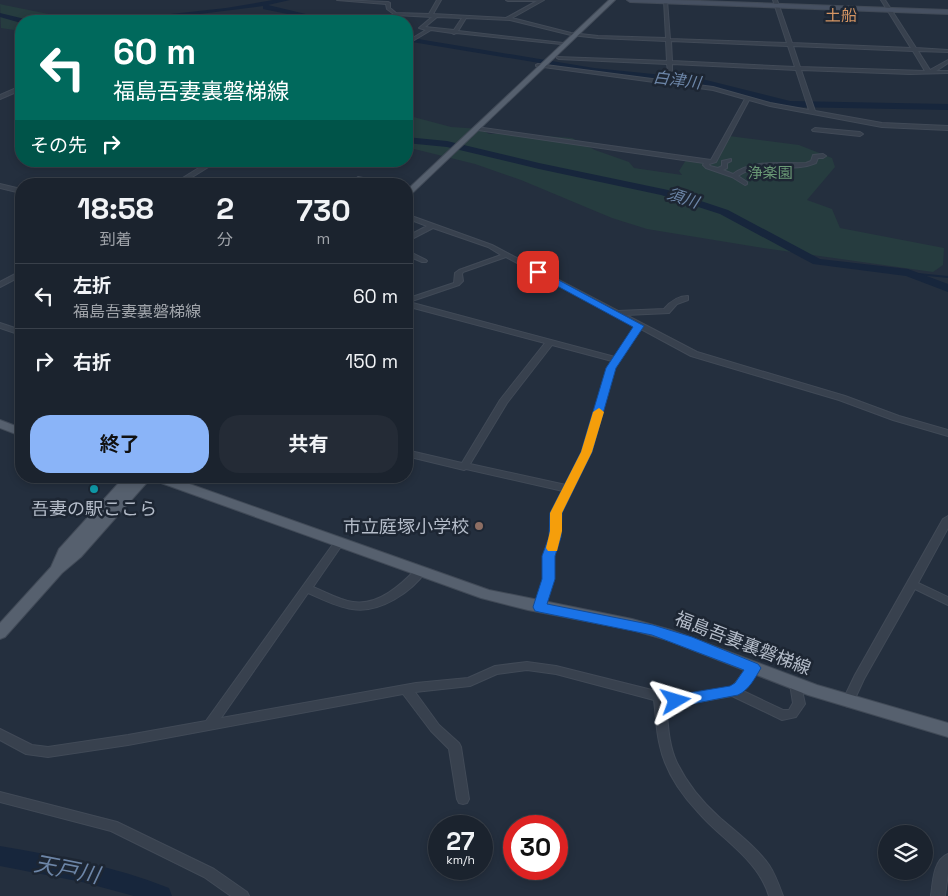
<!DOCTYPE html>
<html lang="ja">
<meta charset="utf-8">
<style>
body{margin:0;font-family:"Space Grotesk","Noto Sans JP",sans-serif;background:#242b36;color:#f1f3f6;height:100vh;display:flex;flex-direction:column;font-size:19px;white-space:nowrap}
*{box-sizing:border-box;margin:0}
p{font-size:16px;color:#a0a4aa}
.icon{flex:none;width:28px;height:28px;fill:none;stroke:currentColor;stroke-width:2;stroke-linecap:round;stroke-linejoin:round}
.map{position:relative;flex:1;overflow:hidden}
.details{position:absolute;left:15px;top:178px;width:398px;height:305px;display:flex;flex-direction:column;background:#1b232e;border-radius:20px;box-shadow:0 2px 8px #0003,0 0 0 1px #39404a}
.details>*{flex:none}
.guide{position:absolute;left:15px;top:15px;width:398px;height:152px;border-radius:20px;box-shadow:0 2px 8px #0003,0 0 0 1px #39404a;background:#00695c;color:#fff;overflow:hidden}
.buttons{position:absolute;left:878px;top:825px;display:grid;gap:10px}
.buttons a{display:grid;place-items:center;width:55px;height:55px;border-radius:50%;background:#1b232e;box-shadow:0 2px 8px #0003,0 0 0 1px #39404a;font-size:25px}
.speed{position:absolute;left:428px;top:815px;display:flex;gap:10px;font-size:25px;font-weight:700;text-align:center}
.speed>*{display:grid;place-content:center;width:65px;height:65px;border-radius:50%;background:#1b232e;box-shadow:0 2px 8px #0003,0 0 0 1px #39404a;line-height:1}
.speed small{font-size:12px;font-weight:400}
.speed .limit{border:8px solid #d22;background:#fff;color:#111}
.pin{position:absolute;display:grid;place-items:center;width:42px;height:42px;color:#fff;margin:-21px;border-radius:10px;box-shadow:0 2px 8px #0006}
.me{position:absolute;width:55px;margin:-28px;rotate:83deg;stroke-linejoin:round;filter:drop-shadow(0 0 4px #0008)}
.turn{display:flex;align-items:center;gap:18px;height:105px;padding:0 15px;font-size:22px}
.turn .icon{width:65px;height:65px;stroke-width:2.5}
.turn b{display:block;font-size:35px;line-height:42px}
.then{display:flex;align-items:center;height:48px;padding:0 15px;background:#0003;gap:10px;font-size:19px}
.eta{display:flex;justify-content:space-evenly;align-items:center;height:85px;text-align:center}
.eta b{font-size:30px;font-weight:700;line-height:35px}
.cta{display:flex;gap:10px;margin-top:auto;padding:10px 15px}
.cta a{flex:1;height:58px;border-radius:20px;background:#8ab4f8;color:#111;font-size:20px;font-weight:700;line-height:58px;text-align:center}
.cta a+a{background:#242b36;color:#f1f3f6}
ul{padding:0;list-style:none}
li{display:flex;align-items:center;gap:15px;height:65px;padding:0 15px;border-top:1px solid #39404a}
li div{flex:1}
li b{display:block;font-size:19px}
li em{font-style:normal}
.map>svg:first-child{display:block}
.green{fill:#263c3f}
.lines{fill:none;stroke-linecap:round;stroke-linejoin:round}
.stream{stroke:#17263c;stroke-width:2}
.river{fill:#17263c;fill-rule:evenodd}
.street-casing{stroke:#414a57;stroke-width:2}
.secondary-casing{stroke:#414a57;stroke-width:2}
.primary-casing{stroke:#414a57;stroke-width:2}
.street{fill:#38414e;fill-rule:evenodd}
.secondary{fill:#465061;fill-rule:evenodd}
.primary{fill:#56606e;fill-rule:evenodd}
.route{fill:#1a73e8;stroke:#114b97}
.slow{fill:#f59e0b}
.culture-dot{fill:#0f9aa8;stroke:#1d2633;stroke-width:2}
.education-dot{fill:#8d6e63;stroke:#1d2633;stroke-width:2}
.labels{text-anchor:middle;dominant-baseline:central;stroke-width:5;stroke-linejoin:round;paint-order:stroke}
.far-park-label{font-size:15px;fill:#6b9a76;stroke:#1d2633}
.far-quarter-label{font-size:16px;fill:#d59563;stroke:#1d2633}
.far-water-label{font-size:16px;font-style:italic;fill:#6d86a8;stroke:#1d2633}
.poi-label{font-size:18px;fill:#b4bcc9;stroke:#1d2633}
.street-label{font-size:18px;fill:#b4bcc9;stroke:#1d2633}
.near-water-label{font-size:22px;font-style:italic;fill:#6d86a8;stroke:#1d2633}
</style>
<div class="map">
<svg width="948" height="896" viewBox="0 0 948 896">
<rect width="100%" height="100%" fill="#242f3e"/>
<g class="green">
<polygon points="0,4 4,5 83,21 21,21 21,31 1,28"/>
<polygon points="406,115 451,127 481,129 489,134 506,133 572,138 595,150 629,162 634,168 682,175 679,171 686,160 711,164 715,162 729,136 799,145 832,158 835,167 807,200 832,209 840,228 944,248 943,265 933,272 763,248 647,229 612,218 521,180 475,164 406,147"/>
</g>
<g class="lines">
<polyline class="stream" points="908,273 948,277"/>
<g class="river">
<polygon points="273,0 290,0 268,5 335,21 322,21 263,9 263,6 143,21 121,21 125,19 226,8"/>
<polygon points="0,13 25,19 26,21 21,21 21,23 0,17"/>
<polygon points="406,37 594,68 702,79 790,101 948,104 948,110 790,107 702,85 594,72 406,41"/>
<polygon points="406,137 447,141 539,163 668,190 728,210 820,259 908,269 948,284 948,292 906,276 813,264 720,214 661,195 539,169 447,147 406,143"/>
<path d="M0,846C58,856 114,866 169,888L172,896H134L82,882L0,866Z"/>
</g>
<defs>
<g id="street">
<path d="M337,0L388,2L390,3V8L396,13L429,14L437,0H441L433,14L506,18L537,1H508L506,0H544L512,18L571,33L598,36L666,38L664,1L667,0L670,39L787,43L773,0H777L792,43L911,48L881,0H885L916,48L948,50V52L918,51L930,70L948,60V63L936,71H948V73L910,74L801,70L815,111L882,123L948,126V130L882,127L770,106L749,100L716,162L709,164L710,166L718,168L722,166V161L731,159V161L727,163V168L723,170L733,174C754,159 782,164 806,163L811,161L813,155L823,154L826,156L823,158H818L816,163C791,174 762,159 738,176L747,182V184L745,185L732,177L706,168L703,165L704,163L478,130L475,128L476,127L711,160L745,99L713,90L536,66V65L538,64L713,87L770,103L809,110L796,70L672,64V71L670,72L668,71L667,64L559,59L557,58V57L667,61L666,41L598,38L571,35L510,20L466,18L458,31L563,43L561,44L456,33L454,34L452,33L431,30L406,45V42L426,30L419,28L432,17L395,15L387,9L386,4ZM437,17L462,18L454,30L425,27ZM671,41L788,46L795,67L672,61ZM793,46L913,51L925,71L800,67Z"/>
<polygon points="21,86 21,90 0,99 0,95"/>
<polygon points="815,128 860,132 863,134 860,136 813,131 812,130"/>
<polygon points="210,161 218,161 181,184 173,184"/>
<polygon points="358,177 363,178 356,184 349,184"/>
<polygon points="0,184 21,189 21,193 0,188"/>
<path d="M406,214L492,245L618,311L664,309C670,302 677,296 688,296V300L677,304L669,313L626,315L697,352L845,396L899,416L948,430V436L893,420L839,400L691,356L641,329L615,368L591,452L561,513L560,537L554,556V579L543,610L539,611L535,610L534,607L544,579V556L550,537L551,513L563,491L466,469L464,470L406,456V450L462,463L500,400L545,343L406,306V299L454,283L455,273L459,270L501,255L488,247L433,228L406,242V237L427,226L406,218ZM506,257L635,326L615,357L409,302L459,285L463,281L462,274L463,272ZM552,345L612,361L607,368L583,452L566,485L470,464L507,403Z"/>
<polygon points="406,250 426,260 427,261 426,262 422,262 406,255"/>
<polygon points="21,271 21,276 0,287 0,282"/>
<polygon points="0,323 21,330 21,335 0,328"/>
<polygon points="948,516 948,528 918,583 948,597 948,605 915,589 864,679 852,705 848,707 844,705 842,702 855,675 943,519"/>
<path d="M339,539L342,540L344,542L313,587C326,592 339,600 353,602C378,606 401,585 417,568H425L426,571C412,592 379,614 352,609C337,607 322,599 308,593L221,718L416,683L468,678L495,666L527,662L556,666L676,696L731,687C740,681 745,662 757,665L759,668L743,691L783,710H789L793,703L790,684L792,681L796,680L800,681L805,704L796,717L782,720L778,718L732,696L676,706L666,703C668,723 668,744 677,763C687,783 702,802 719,817C736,832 755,846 769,865C775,874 779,885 783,896H769C758,859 722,840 698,812C681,794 665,770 660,746C656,731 656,715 654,700L556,674L527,670L497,674L470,686L415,692L439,725L459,743L461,747L469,799L467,803L463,804L459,803L457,799L449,749L431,731L403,694L128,745L48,757L26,754L0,740V729L32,745L48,747L128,735L206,721L336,540Z"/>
<polygon points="0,792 117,822 214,869 247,892 249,896 231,896 204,877 111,831 0,802"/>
<path d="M948,854V873L945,896H931C933,882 933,860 948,854Z"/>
</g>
<polygon id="secondary" points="627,0 672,0 948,10 948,14 630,2"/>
<g id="primary">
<polygon points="609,0 615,0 406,199 406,191"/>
<polygon points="0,420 21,428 21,436 0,428"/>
<polygon points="125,476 167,476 489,590 632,619 671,630 817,685 948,723 948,737 808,695 667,640 632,630 528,610 481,598 150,479 81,557 62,573 5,637 0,639 0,623 51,567 59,549"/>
</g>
</defs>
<use href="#street" class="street-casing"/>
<use href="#secondary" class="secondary-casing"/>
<use href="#primary" class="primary-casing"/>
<use href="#street" class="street"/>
<use href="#secondary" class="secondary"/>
<use href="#primary" class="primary"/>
</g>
<path class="route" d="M538,269L644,326L616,368L592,452L562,513L561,537L555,556V579L547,604L653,625L692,637L758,664L761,668C755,678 749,690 738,695L676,707L671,705L668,701L671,697L676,695L730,686L735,683L744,670L652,635L539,612L535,611L533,607L542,579V556L549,537L550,513L581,452L606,368L633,327L535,274L534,272Z"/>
<polygon class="slow" points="599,408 604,412 592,452 562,513 562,531 557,551 548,551 546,548 550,531 550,513 581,452 593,412"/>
<circle class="culture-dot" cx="94" cy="489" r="5"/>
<circle class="education-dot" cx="479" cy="526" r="5"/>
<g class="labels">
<g class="far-park-label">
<text x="770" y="172">浄楽園</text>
</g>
<g class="far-quarter-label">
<text x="841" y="15">土船</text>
</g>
<g class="far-water-label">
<text transform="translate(677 80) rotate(7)">白津川</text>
<text transform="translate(683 198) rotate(18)">須川</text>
</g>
<g class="poi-label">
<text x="94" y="508">吾妻の駅ここら</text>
<text x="469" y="526" text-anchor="end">市立庭塚小学校</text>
</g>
<g class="street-label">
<text transform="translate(743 643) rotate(21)">福島吾妻裏磐梯線</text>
</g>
<g class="near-water-label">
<text transform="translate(67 869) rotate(11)">天戸川</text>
</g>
</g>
</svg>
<div class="buttons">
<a><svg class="icon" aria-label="layers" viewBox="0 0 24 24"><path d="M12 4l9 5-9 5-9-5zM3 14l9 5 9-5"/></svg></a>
</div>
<div class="speed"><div>27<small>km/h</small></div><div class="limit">30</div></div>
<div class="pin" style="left:538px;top:272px;background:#d93025"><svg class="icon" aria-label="arrive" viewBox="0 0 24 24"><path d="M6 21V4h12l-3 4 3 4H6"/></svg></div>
<svg class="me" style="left:676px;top:701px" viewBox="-20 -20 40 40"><path d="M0-17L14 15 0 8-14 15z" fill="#1a73e8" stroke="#fff" stroke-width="4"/></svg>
<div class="guide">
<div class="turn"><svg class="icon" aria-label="left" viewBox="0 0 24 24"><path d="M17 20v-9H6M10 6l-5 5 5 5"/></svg><div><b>60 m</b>福島吾妻裏磐梯線</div></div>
<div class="then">その先<svg class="icon" aria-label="right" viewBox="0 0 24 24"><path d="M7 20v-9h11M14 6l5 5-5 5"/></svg></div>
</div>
<section class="details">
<div class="eta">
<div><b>18:58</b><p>到着</p></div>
<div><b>2</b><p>分</p></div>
<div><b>730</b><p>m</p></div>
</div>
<ul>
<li><svg class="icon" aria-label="left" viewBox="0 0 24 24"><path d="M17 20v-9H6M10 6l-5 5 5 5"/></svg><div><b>左折</b><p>福島吾妻裏磐梯線</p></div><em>60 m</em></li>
<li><svg class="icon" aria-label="right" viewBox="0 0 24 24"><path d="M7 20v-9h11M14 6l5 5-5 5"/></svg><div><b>右折</b></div><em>150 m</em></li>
</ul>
<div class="cta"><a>終了</a><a>共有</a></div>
</section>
</div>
